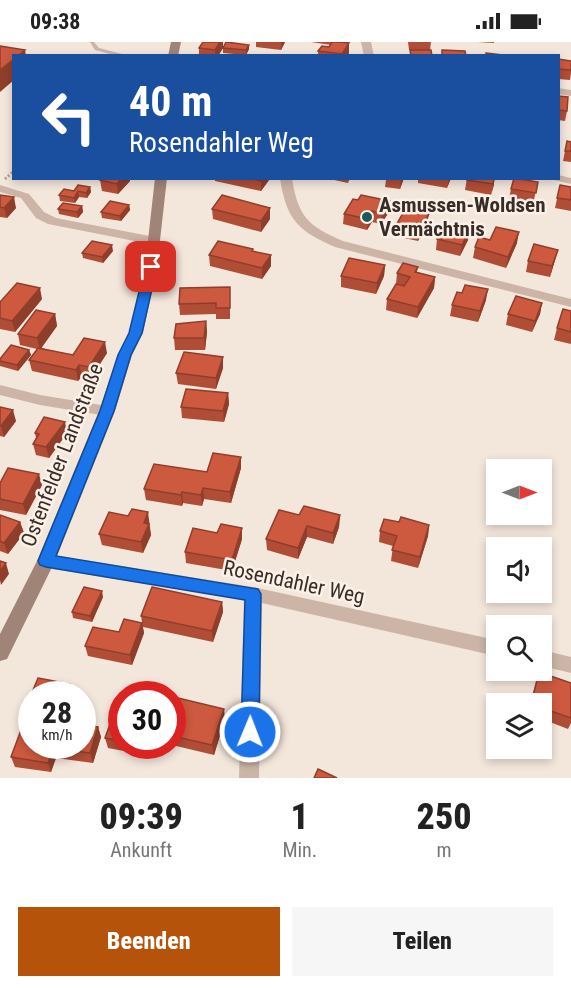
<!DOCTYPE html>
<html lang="de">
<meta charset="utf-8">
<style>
body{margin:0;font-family:"Roboto Condensed",sans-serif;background:#f6f6f6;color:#222;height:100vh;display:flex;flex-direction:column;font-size:22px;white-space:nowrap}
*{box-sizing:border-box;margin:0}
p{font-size:20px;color:#767676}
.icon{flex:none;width:33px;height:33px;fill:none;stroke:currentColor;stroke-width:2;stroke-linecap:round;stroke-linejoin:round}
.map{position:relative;height:736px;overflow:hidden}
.sheet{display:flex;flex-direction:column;background:#fff;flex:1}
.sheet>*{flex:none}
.guide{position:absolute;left:12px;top:12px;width:548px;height:126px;border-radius:0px;box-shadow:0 3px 9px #0003;background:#1a4fa0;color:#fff;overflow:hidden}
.needle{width:39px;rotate:90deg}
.controls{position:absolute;left:486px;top:417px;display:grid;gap:12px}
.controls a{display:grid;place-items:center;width:66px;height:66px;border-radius:0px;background:#fff;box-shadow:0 3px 9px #0003;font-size:30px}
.speed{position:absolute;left:18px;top:639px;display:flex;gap:12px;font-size:30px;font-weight:700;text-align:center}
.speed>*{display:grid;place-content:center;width:78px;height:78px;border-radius:50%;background:#fff;box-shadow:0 3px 9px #0003;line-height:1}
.speed small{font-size:15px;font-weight:400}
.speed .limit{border:9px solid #d22;background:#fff;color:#111}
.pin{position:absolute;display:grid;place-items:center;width:51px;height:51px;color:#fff;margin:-26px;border-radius:12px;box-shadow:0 3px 9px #0006}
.me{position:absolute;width:66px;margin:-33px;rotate:1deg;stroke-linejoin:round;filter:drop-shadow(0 0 4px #0008)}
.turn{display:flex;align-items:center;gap:21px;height:126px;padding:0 18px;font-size:27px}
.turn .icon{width:78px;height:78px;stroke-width:2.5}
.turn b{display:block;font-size:42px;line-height:51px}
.eta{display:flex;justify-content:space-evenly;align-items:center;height:102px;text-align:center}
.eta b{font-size:36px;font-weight:800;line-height:42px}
.primary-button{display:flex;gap:12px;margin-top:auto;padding:12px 18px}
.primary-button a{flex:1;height:69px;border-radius:0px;background:#b45309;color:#fff;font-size:24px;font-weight:800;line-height:69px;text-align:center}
.primary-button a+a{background:#f6f6f6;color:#222}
.status{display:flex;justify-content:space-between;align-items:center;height:42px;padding:0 30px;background:#fff;direction:ltr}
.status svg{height:16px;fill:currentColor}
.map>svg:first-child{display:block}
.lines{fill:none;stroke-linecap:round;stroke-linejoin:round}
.path{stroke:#b89f90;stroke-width:3;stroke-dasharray:2 2;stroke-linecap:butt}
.service{fill:#ccb5a6;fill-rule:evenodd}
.minor{fill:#ccb5a6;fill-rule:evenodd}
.tertiary{fill:#ccb5a6;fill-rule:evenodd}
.secondary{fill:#a08477;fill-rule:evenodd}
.wall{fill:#b04d36}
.shaded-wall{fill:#903e2c}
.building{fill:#cd593f;stroke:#903e2c;stroke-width:1.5}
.route{fill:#1a73e8;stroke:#114b97;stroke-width:1.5}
.poi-dot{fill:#1a5c5c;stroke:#fbf1e8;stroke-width:2}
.labels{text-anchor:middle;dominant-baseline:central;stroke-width:5;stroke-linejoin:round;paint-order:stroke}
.poi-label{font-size:21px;font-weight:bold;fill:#382c27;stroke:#fbf1e8;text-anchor:start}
.street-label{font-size:21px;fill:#382c27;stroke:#fbf1e8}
</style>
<div class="status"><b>09:38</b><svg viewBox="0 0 49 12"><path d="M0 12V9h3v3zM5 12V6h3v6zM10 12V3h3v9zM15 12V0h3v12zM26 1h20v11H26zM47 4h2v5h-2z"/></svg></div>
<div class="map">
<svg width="571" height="736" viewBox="0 0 571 736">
<rect width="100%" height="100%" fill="#f3e6db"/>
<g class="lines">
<polyline class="path" points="5,137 14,129"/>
<polygon class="service" points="90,0 94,0 99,6 130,14 117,14 95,8"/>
<g class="minor">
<polygon points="361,0 371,0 374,14 364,14"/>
<polygon points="558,46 571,48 571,54 558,52"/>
<polygon points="558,133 571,136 571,142 554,138 553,136 558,136"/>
<path d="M280,136H292C298,175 308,184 343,199L571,257V265L335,205C298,189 286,177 280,136Z"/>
<polygon points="0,143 29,152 44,170 56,176 155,195 161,199 155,203 48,182 36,176 21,156 0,150"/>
<polygon points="253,545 259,547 262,552 259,736 239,736 244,552 247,547"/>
</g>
<g class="tertiary">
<polygon points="0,343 40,353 107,364 115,369 107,374 40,363 0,353"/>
<polygon points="46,512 253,545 496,598 496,614 253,559 46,526 40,524 37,519 40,514"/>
<polygon points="542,608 571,615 571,631 542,624"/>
</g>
<g class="secondary">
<polygon points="171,0 181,0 178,14 168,14"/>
<polygon points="155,136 167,136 157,225 143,291 132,313 115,369 55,519 7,617 0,619 0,592 37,519 99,369 118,313 129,291 145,225"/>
</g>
</g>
<g class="wall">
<polygon points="203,0 223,0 223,6 249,3 249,7 246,13 223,11 223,6 218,14 199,14 199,6"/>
<polygon points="256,0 285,0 281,8 256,5"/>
<polygon points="311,0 341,0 349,11 347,14 318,14 318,9 329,5 331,3"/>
<polygon points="408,0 431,0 430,8 409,8"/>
<polygon points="478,0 494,0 494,1"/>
<polygon points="558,17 571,19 571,31 570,38 558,37"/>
<polygon points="558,54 567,69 565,79 558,78"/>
<polygon points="567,99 571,100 571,120 563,119"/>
<polygon points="102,136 130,136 130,139 118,152 102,149 100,138"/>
<polygon points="215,136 269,136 269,138 261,149 215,139"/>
<polygon points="325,136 350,136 348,141"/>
<polygon points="374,136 404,136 400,147 385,145 386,138"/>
<polygon points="418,136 451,136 447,146 418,141"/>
<polygon points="467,136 495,136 491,153 465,148"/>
<polygon points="538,140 533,162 509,157 511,147"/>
<polygon points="560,143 571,145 571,169 555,166"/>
<polygon points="90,145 91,150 87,156 79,155 75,161 60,159 59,153"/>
<polygon points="0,153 16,166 7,176 0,175"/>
<polygon points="353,157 389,170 381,182 372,180 367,188 343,182 344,172"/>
<polygon points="129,163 130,168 121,179 102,176 101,170"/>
<polygon points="82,164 83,170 78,176 59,172 58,167"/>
<polygon points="270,166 270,177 261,190 213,177 212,167"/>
<polygon points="427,182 418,199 395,194 396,183"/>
<polygon points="437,197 468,198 460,214 436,208"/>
<polygon points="490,198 517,201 506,226 473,216 475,205"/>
<polygon points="253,207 253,209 271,224 262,237 210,224 209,213"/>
<polygon points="558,208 550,235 526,230 528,219"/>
<polygon points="113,209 103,221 83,216 82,211"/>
<polygon points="385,223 384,234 376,252 341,245 341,234"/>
<polygon points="418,225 417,230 435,235 434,246 417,276 386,268 387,257 396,242 397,231"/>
<polygon points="230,245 230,277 216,277 216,272 180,273 179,262"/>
<polygon points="42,257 15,290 0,287 0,260"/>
<polygon points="486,258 478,280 450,274 452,263"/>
<polygon points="542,261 540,272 532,290 506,283 508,272"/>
<polygon points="571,269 571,302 554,298 557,286"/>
<polygon points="55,272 57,284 41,306 73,313 107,311 91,336 82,334 78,339 32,329 29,318 37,307 20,303 18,292"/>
<polygon points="206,279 207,290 205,308 175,308 174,296"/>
<polygon points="29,308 31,313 18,329 0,324 0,317"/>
<polygon points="223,326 216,347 178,342 176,331"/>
<polygon points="228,351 229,362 224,380 182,376 181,365"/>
<polygon points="0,365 16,379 4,395 0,394"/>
<polygon points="35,391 67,391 49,416 36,413 33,402 36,396"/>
<polygon points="241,415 241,426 231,461 204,457 202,464 183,461 182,464 146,458 144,447 207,430"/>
<polygon points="0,441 42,443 26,473 0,468"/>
<polygon points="0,473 20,480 24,491 8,512 0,509"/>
<polygon points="299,473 340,473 339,485 333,502 307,495 298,517 267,508 266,497"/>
<polygon points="150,481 149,483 151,493 143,511 102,503 99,492"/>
<polygon points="429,483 428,494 418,526 391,519 393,504 379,500 380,489"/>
<polygon points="242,486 242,497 232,529 186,521 185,510 217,491"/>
<polygon points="103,555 92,580 73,576 72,570"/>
<polygon points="222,560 223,570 213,600 143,585 144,591 132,623 88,614 85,604 142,580 141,574"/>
<polygon points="539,630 571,641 571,681 568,687 542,677 542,662 530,662"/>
<polygon points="32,652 32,683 27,682 23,672"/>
<polygon points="122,652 122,704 148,704 145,713 108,706 105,696"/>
<polygon points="172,672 225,677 214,713 172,703"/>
<polygon points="98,685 101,695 93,721 56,716 51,730 15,725 11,715 32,704"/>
</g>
<g class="shaded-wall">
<polygon points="220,0 223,0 223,6 218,14 215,14 215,8"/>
<polygon points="281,0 285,0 281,8"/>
<polygon points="349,1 349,11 347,14 342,14"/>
<polygon points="249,3 249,7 246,13 246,8"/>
<polygon points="25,8 26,14 18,14"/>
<polygon points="14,17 14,38 0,50 0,28"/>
<polygon points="121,136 130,136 130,139 118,152 117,142"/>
<polygon points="263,136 269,136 269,138 261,149 261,139"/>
<polygon points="401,136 404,136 400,147"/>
<polygon points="449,136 451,136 447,146"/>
<polygon points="494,136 494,143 491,153 493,142"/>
<polygon points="90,145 91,150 87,156 86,151"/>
<polygon points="78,149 79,155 75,161 74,156"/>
<polygon points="14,155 16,166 7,176 4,166"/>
<polygon points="390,159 389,170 381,182 382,172"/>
<polygon points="129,163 130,168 121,179 120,174"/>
<polygon points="82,164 83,170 78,176 77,170"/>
<polygon points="270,166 270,177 261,190 261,179"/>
<polygon points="372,169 372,180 367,188 368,177"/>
<polygon points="429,172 427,182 418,199 419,188"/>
<polygon points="470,187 468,198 460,214 462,203"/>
<polygon points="519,190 517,201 506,226 508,215"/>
<polygon points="112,203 113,209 103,221 102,215"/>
<polygon points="558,208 555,218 550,235 552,224"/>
<polygon points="271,213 271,224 262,237 262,226"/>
<polygon points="385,223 384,234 376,252 377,241"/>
<polygon points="435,235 434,246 417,276 418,265"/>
<polygon points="40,246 42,257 15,290 12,279"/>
<polygon points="488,247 486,258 478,280 480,269"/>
<polygon points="542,261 540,272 532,290 535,279"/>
<polygon points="55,272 57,284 40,308 37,296"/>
<polygon points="206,279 207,290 205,308 204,296"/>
<polygon points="105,300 107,311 91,336 89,325"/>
<polygon points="29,308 31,313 18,329 17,323"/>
<polygon points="223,315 223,326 216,347 216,336"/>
<polygon points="79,323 82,334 78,339 76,328"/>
<polygon points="228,351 229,362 224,380 223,369"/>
<polygon points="13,368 16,379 4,395 1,384"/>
<polygon points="65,380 67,391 49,416 46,405"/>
<polygon points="241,415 241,426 231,461 230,450"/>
<polygon points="39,432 42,443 26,473 23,462"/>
<polygon points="203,446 204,457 202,464 201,453"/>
<polygon points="182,450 183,461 182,464 181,453"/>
<polygon points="148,470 151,493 143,511 141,500 144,481"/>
<polygon points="340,473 339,485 333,502 333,491"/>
<polygon points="20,480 24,491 8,512 4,501"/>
<polygon points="429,483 428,494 418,526 420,515"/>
<polygon points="307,484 307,495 298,517 298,506"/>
<polygon points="242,486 242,497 232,529 232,518"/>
<polygon points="6,521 9,532 1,543 0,538 0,529"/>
<polygon points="102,549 103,555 92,580 90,574"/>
<polygon points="222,560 223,570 213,600 212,589"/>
<polygon points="142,581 144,591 132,623 130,613"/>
<polygon points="70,642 73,652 66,652"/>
<polygon points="224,667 225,677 214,713 212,703"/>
<polygon points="98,685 101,695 93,721 90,711"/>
<polygon points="143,704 148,704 145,713"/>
<polygon points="53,706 56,716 51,730 48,721"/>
</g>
<g class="building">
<polygon points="203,0 220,0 215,8 199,6"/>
<polygon points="226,0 249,3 246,8 223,6"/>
<polygon points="332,0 339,0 349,1 342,12 318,9 322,4 329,5"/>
<polygon points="0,4 25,8 18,14 14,14 14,17 0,28"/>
<polygon points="410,8 431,8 432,14 411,14"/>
<polygon points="442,8 465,9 466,14 442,14"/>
<polygon points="486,11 503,13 486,14"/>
<polygon points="558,17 571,19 571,28 558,27"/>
<polygon points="558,54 568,55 567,69 558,68"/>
<polygon points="567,99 571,100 571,109 565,109"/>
<polygon points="102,136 121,136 117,142 100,138"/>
<polygon points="251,136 263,136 261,139"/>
<polygon points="467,136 494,136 493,142 467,138"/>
<polygon points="514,136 538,140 536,151 511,147"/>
<polygon points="78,143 90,145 86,151 78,149 74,156 59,153 64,147 74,149"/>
<polygon points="560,143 571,145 571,158 557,156"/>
<polygon points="0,153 14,155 4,166 0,165"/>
<polygon points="222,153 270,166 261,179 212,167"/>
<polygon points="361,153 390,159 382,172 372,169 368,177 344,172 353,157 358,158"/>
<polygon points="110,159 129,163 120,174 101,170"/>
<polygon points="63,161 82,164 77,170 58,167"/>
<polygon points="406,166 429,172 419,188 396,183"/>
<polygon points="446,182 470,187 462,203 437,197"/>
<polygon points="496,185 519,190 508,215 475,205 479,195 490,198"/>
<polygon points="92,199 112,203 102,215 82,211"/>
<polygon points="218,199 253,207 252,209 271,213 262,226 209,213"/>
<polygon points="534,202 558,208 552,224 528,219"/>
<polygon points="349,216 385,223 377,241 341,234"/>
<polygon points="403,221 418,225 415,230 435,235 418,265 387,257 396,242 404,244 410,235 397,231"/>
<polygon points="17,241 40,246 12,279 0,276 0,260"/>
<polygon points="465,243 488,247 480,269 452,263 457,250 462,251"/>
<polygon points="230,245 230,266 216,266 216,261 179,262 180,246"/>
<polygon points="516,254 542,261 535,279 508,272"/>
<polygon points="563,267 571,269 571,290 557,286"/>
<polygon points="36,268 55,272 37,296 18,292"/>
<polygon points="206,279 204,296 174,296 176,282"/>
<polygon points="84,296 105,300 89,325 79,323 76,328 29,318 38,306 73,313"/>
<polygon points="11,303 29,308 17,323 0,319 0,317"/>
<polygon points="184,310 223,315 216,336 176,331"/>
<polygon points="186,347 228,351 223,369 181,365"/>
<polygon points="0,365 13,368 1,384 0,384"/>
<polygon points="44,375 65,380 46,405 33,402 39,392 35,391"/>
<polygon points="213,411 241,415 230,450 203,446 201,453 182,450 181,453 144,447 154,422 207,430"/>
<polygon points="8,426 39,432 23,462 0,457 0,441"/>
<polygon points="304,464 340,473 333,491 307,484 298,506 266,497 279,468 299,473"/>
<polygon points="132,467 148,470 144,481 149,482 141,500 99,492 109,470 128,474"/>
<polygon points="0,473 20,480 4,501 0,499"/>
<polygon points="401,475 429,483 420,515 392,508 397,494 380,489 384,477 399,480"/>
<polygon points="221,482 242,486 232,518 185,510 193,486 217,491"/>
<polygon points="0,519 6,521 0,529"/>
<polygon points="84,545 102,549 90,574 72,570"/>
<polygon points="152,545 222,560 212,589 141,574"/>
<polygon points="124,577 142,581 130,613 85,604 93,585 119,590"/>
<polygon points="539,630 571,641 571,676 542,666 542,662 531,662"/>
<polygon points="38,636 70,642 66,652 32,652 32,674 23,672"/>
<polygon points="121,652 123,652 122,652 122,699 105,696"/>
<polygon points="178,656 224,667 212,703 172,694 172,672"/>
<polygon points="82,683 98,685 90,711 53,706 48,721 11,715 21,688 32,690 32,704 82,704"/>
<polygon points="318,727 337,736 314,736"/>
</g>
<polygon class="route" points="151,222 157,225 142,291 131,313 114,369 56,514 258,547 261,552 259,690 256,696 250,698 244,696 241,690 245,558 46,525 40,523 38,519 100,369 118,313 129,291 145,225"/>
<circle class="poi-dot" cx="367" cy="175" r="6"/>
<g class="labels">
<g class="poi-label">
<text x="379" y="163">Asmussen-Woldsen<tspan x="379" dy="24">Vermächtnis</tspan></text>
</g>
<g class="street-label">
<text transform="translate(62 413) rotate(-69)">Ostenfelder Landstraße</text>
<text transform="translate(294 540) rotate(12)">Rosendahler Weg</text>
</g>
</g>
</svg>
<div class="controls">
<a><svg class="needle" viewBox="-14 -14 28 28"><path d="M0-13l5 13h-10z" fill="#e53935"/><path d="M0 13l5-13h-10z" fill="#767676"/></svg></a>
<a><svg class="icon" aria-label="sound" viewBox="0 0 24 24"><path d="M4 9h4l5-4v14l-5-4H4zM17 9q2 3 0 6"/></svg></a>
<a><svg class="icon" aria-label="search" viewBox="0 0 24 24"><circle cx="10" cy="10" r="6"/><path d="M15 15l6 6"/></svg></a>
<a><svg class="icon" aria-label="layers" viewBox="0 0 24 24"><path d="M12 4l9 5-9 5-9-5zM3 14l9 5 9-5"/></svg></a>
</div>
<div class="speed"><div>28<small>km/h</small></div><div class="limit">30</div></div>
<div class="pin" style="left:151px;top:225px;background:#d93025"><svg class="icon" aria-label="arrive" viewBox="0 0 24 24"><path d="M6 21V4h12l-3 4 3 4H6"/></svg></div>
<svg class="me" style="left:250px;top:690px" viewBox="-20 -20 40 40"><circle r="17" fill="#1a73e8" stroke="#fff" stroke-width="3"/><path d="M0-11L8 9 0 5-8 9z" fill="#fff"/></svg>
<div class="guide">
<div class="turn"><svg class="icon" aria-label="left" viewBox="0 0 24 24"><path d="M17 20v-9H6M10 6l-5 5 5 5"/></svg><div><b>40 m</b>Rosendahler Weg</div></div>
</div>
</div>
<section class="sheet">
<div class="eta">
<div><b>09:39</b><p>Ankunft</p></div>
<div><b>1</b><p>Min.</p></div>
<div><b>250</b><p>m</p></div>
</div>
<div class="primary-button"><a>Beenden</a><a>Teilen</a></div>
</section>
